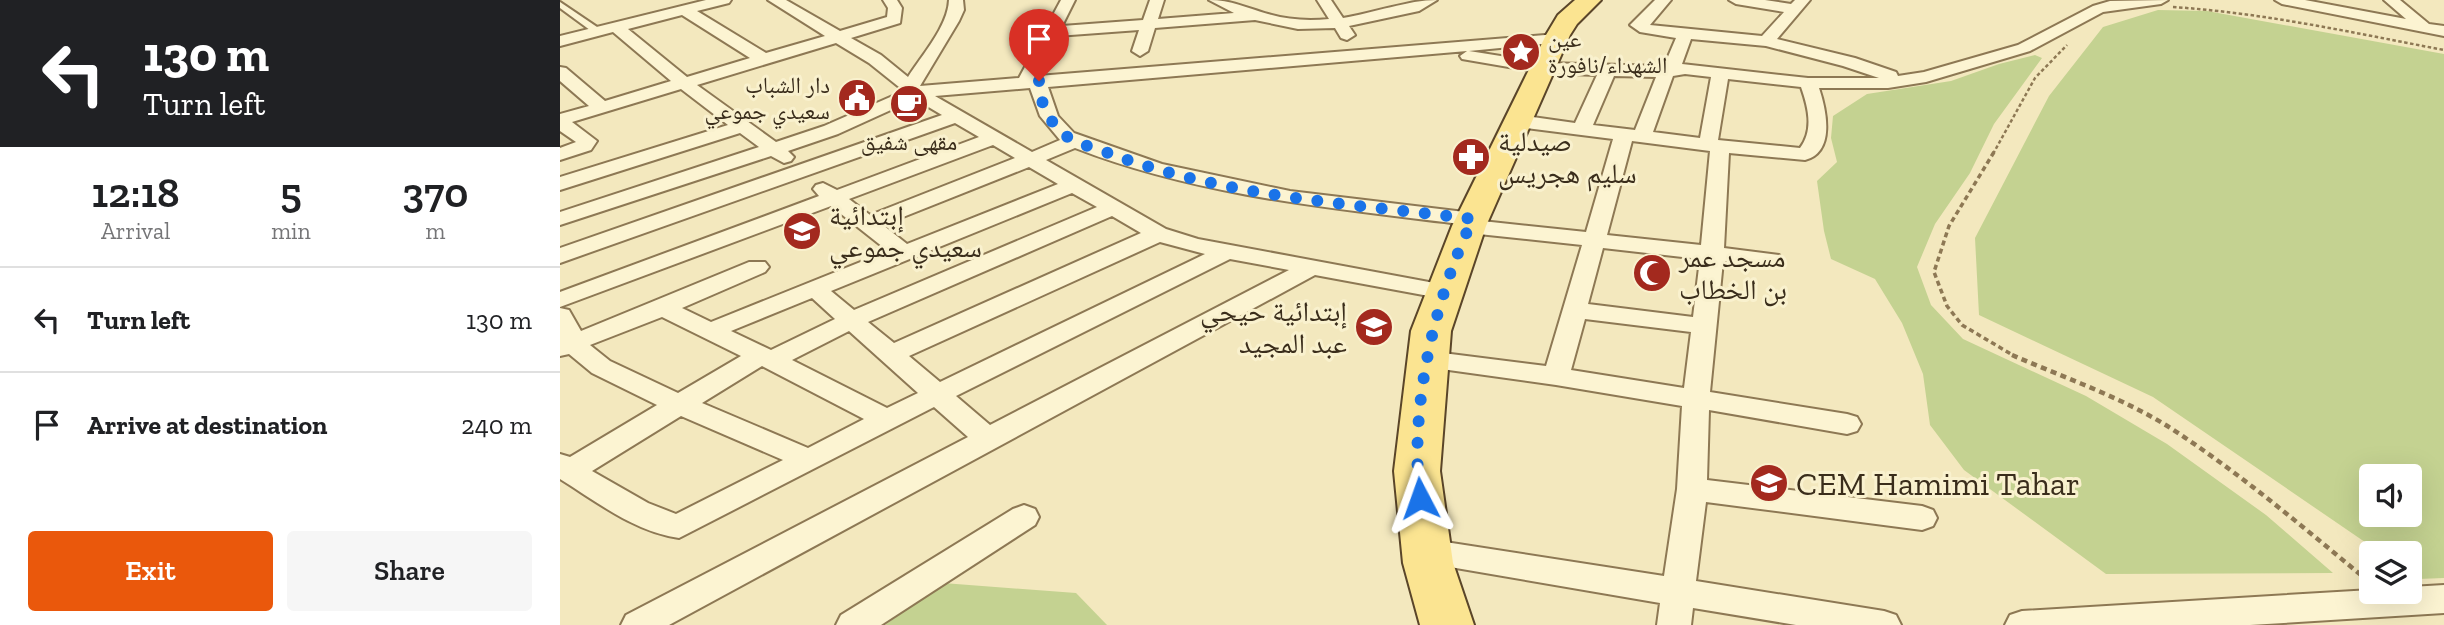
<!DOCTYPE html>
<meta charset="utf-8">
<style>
body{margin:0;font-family:"Zilla Slab","Noto Naskh Arabic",serif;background:#f6f6f6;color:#202124;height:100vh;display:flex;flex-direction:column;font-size:26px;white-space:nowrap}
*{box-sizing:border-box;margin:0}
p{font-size:23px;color:#757577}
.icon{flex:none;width:38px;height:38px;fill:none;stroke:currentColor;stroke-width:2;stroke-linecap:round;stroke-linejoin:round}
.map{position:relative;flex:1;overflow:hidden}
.panel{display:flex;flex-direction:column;background:#fff;width:560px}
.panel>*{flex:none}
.hud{background:#202124;color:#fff;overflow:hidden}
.tools{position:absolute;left:1799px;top:464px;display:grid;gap:14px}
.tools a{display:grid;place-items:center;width:63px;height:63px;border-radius:7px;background:#fff;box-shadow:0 7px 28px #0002;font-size:35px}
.pin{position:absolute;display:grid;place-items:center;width:60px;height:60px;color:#fff;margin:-72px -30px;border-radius:50% 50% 50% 0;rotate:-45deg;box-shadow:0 0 7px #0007}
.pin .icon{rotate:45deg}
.me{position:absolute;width:77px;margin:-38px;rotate:356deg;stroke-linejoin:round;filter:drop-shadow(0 0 5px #0008)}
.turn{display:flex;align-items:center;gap:24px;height:147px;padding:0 28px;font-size:32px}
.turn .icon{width:91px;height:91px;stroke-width:2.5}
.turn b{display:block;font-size:49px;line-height:60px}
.eta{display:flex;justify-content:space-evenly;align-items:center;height:119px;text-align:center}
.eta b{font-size:42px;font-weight:600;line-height:49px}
.button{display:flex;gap:14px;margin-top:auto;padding:14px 28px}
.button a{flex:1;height:80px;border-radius:7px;background:#ea580c;color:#fff;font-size:28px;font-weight:600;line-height:80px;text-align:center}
.button a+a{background:#f6f6f6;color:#202124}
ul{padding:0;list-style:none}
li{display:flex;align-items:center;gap:21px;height:105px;padding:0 28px;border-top:2px solid #e0e0e0}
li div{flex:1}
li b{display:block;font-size:26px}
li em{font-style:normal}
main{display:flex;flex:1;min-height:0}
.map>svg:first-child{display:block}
.green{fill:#c4d291;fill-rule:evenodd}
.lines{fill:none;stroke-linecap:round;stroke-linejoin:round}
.lane-casing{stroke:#8d7854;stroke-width:4}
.street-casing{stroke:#8d7854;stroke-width:4}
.primary-casing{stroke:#5a4529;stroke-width:4}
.path-far2{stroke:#8d7854;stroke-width:2.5;stroke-dasharray:3.5 2.5;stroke-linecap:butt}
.path-far1{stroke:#8d7854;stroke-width:3.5;stroke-dasharray:5 3.5;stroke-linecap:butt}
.path{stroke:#8d7854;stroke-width:4.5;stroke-dasharray:6 4.5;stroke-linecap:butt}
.lane{fill:#fcf4d2;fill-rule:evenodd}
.street{fill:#fcf4d2;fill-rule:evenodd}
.primary{fill:#fbe491;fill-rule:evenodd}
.route{stroke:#1a73e8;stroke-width:12;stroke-dasharray:0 21.6}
.labels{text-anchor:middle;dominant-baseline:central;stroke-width:6;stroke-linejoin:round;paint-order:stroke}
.far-poi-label{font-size:23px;fill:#3a2d1b;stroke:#f9f1ce;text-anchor:start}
.poi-label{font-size:28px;fill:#3a2d1b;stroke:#f9f1ce;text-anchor:start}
.near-poi-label{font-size:33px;fill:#3a2d1b;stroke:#f9f1ce;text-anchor:start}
</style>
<main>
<section class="panel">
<div class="hud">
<div class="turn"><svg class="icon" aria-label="left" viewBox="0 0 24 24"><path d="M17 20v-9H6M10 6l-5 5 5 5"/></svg><div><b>130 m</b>Turn left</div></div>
</div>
<div class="eta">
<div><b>12:18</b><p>Arrival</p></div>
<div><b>5</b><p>min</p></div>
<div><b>370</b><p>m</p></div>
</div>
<ul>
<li><svg class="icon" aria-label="left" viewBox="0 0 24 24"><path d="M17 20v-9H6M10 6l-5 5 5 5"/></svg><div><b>Turn left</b></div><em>130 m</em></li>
<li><svg class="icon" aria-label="arrive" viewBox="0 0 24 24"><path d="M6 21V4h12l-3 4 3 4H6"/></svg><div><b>Arrive at destination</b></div><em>240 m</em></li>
</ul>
<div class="button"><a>Exit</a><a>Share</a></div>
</section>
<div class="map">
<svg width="1884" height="625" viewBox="0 0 1884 625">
<rect width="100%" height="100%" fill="#f3e8be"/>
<g class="green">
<path d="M1598,10L1647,11L1884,54V578L1858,579L1850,573V553H1821L1593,397L1419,315L1415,238L1489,96L1543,27ZM1811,476H1850V514H1811Z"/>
<polygon points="1475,55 1482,58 1434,124 1410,173 1375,224 1357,267 1371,305 1403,339 1526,396 1607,444 1706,515 1773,573 1546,574 1404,470 1370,425 1363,374 1342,323 1315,279 1271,259 1264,231 1257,181 1277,162 1271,138 1273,116 1307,94 1391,81 1439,64"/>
<polygon points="383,583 516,593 547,625 325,625"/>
</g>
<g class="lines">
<defs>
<polygon id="lane" points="0,2 40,29 40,33 34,33 0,8"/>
<g id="street">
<path d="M146,0H171L169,3L137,11L206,53L265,36L208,0H226L280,31L327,17L328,8L323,0H337L342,8L340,23L291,38L321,55L348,77C362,55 388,26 389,0H403L404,10L399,21L360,86L459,78L501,0H515L502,26L583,20L590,0H604L598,19L674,13L649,0C671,0 687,8 708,14C728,20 748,21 769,19L757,0H771L783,18C814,13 848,0 877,0L859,11L789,26L795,35L787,40L781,38L775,28L738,29L695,20L595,28L588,51L580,56L572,51L579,30L497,36L478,76L997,34L1003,36L1005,39L1003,42L909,51L984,63L1104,66L1116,38L1080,32L1070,25L1095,0H1111L1090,25L1202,36L1224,12L1176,4L1169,0H1205L1231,4L1235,0H1250L1217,39L1295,58L1336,72L1338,76L1364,72L1458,45L1533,6L1550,1L1608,0L1601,4L1543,12L1470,51L1366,82L1328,88H1259C1266,109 1276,152 1245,160L1169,153L1164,248L1219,255L1222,260L1219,265L1211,267L1163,261L1150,392L1287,414L1297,417L1301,424L1297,431L1287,434L1149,410L1147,480L1362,506L1373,510L1377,518L1373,526L1362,530L1146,502L1136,581L1324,611L1336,615L1341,625H1236L1133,608L1131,625H1097L1100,603L855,561L850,552L855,543L866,539L1104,576L1117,489L1122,406L996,385L867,367L858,365L854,359L858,353L867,351L986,366L1022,245L909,233L901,231L900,224C769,208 639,196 515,148L486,160L606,229L638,239L885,285L893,287L897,292L893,297L885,299L755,275L109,625H61L66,615L408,437L374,407L119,538C75,532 37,502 0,479V454L10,457L97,405L32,373L9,354L0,356V308L9,310L21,331L189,262H205L209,267L205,272L122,308L151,322L328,251L271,206L0,307V292L259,196L253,189L256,185L263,183L277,190L419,137L395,123L0,263V248L382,115L355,99L278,134L228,151L234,157L231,161L224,163L211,156L0,225V212L199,147L180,133L0,190V177L168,125L121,89L12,122L37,141L31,150L0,160V148L16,142L0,131V114L29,106L0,81V67L6,68L45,101L111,81L53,32L0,46V36ZM122,15L190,58L127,77L68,29ZM1131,39L1206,46L1283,66L1319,78H1248L1122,64ZM276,43L309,63L344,91L264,126L216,142L137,85ZM907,51L900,56L902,59L984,73L1037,75L1015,123L959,115L950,121L959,127L1053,139L1026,232L922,221L921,214L913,213L730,191L602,164L514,133L498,116L488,87ZM1125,74L1151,77L1140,138L1093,132L1113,76ZM1054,76L1096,77L1075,130L1033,125ZM1168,79L1241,87C1248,107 1254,130 1240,148L1158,140ZM470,88L480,116L500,140L472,152L375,96ZM1072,141L1150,151L1141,245L1047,235ZM433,145L455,158L310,215L289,199ZM469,167L498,184L347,244L323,225ZM512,193L537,207L294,310L271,291ZM552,216L581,233L334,343L308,322ZM600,242L645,254L380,382L349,356ZM1043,248L1140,259L1133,317L1028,304ZM670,259L729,270L430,425L396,396ZM252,298L275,319L211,350L171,331ZM102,317L181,356L118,393L50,361L30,345ZM1025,319L1131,332L1124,388L1011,370ZM289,331L358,393L327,408L232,360ZM202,366L304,419L248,448L142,403ZM121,416L223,460L116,514L88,503L32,471Z"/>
<polygon points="1715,0 1745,0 1846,19 1824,0 1840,0 1869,24 1884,26 1884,36 1722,4"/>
<polygon points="464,505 475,509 479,517 475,525 321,625 276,625 281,615 453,509"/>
<polygon points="1884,585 1884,613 1690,625 1445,625 1450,615 1462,611 1811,590 1850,592 1850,587"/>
</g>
<polygon id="primary" points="1015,0 1041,0 1017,24 1010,35 926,226 891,331 880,471 893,563 914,625 860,625 843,563 834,471 851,331 892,226 986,35 998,15"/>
</defs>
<use href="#lane" class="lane-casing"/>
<use href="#street" class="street-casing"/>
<use href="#primary" class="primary-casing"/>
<g class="path-far2">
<path d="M1613,7C1705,13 1794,33 1884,50"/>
<polyline points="1433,154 1475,78 1507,45"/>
</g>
<polyline class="path-far1" points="1434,152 1389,226 1374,272 1387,306 1402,325 1456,357"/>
<path class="path" d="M1452,355C1505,378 1564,398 1612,429C1681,474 1744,528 1807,580"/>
<use href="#lane" class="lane"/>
<use href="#street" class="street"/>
<use href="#primary" class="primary"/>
</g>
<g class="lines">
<path class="route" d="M479,81C477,96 490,123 502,133C516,144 535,148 551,154C666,197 792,204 913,219C874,299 849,410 860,498"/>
</g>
<defs>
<symbol id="sight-disc" viewBox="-11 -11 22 22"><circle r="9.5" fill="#a3291e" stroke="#f9f1ce"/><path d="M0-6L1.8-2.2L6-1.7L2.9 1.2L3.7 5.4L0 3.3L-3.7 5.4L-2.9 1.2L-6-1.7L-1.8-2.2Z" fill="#fff"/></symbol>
<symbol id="civic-disc" viewBox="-11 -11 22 22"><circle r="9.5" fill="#a3291e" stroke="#f9f1ce"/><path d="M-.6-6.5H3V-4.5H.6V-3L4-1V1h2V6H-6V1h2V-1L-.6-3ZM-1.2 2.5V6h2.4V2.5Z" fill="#fff"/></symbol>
<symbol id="cafe-disc" viewBox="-11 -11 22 22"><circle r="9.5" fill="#a3291e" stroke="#f9f1ce"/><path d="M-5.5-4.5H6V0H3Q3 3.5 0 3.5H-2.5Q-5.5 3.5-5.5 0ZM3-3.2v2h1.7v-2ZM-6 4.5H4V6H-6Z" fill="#fff"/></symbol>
<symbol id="pharmacy-disc" viewBox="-11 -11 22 22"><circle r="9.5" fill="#a3291e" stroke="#f9f1ce"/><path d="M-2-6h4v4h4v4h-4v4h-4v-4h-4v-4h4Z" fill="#fff"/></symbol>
<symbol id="school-disc" viewBox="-11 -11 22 22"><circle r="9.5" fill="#a3291e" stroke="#f9f1ce"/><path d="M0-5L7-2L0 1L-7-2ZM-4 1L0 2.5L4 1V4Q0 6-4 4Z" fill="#fff"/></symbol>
<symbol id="mosque-disc" viewBox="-11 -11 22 22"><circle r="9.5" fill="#a3291e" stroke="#f9f1ce"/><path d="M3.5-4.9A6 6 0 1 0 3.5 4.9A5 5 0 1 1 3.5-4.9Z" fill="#fff"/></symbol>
</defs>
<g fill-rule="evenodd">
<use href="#sight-disc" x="939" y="30" width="44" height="44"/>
<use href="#civic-disc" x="275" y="76" width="44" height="44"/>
<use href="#cafe-disc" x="327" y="82" width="44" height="44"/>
<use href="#pharmacy-disc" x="889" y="135" width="44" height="44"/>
<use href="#school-disc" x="220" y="209" width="44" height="44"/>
<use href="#mosque-disc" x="1070" y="251" width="44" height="44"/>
<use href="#school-disc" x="792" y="305" width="44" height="44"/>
<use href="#school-disc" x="1187" y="461" width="44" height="44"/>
</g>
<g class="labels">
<g class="far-poi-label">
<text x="988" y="39">عين<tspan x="988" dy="26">الشهداء/نافورة</tspan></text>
<text x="270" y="85" text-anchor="end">دار الشباب<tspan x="270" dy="26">سعيدي جموعي</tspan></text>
<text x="349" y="142" text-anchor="middle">مقهى شفيق</text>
</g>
<g class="poi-label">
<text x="938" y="141">صيدلية<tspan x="938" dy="32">سليم هجريس</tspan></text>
<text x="269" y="215">إبتدائية<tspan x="269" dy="32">سعيدي جموعي</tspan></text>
<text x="1119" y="257">مسجد عمر<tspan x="1119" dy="32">بن الخطاب</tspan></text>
<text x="787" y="311" text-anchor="end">إبتدائية حيحي<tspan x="787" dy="32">عبد المجيد</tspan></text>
</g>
<g class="near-poi-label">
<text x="1236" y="483">CEM Hamimi Tahar</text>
</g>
</g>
</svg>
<div class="tools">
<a><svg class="icon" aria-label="sound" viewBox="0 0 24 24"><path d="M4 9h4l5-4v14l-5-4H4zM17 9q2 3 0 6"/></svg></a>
<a><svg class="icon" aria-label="layers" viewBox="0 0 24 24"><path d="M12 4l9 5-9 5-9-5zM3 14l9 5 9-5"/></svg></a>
</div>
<div class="pin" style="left:479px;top:81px;background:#d93025"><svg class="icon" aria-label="arrive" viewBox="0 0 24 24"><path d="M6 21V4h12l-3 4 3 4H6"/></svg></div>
<svg class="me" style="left:860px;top:498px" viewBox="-20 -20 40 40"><path d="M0-17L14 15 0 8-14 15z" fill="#1a73e8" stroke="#fff" stroke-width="4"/></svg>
</div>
</main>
